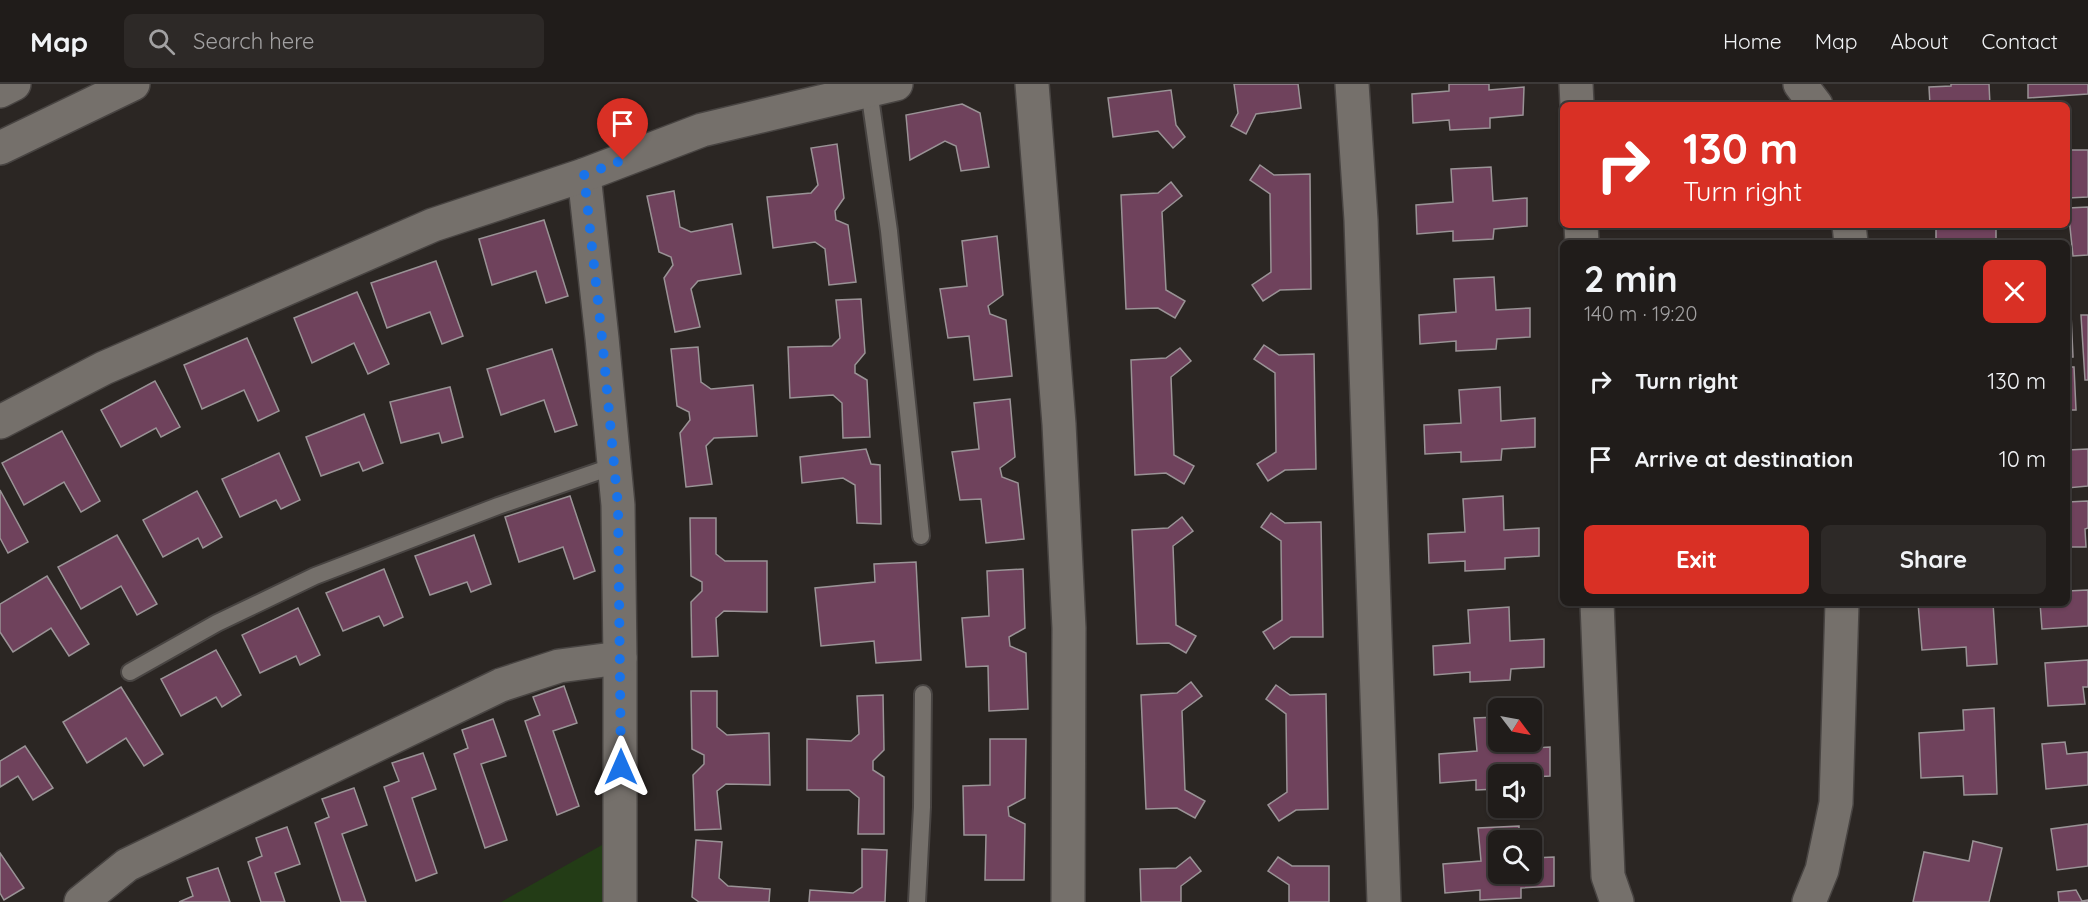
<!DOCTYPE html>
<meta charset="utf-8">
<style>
body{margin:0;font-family:Quicksand,sans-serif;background:#2d2927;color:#f1f3f6;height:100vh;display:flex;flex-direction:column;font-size:22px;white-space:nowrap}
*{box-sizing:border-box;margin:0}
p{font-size:20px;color:#a2a1a2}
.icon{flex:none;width:33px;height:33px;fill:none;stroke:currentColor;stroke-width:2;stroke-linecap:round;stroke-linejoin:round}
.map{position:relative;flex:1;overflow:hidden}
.side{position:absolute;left:1560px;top:156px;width:510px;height:366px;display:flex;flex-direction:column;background:#201c1a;border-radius:9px;box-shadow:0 2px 4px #0004,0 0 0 2px #3d3a39}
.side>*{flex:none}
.top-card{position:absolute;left:1560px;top:18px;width:510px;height:126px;border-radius:9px;box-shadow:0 2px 4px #0004,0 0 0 2px #3d3a39;background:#d93025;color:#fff;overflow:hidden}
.needle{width:39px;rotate:122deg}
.tools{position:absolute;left:1488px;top:614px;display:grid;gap:12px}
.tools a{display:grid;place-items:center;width:54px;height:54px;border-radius:9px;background:#201c1a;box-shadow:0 2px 4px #0004,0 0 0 2px #3d3a39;font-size:30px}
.pin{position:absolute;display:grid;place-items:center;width:51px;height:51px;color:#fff;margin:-62px -26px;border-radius:50% 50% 50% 0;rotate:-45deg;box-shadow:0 0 6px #0007}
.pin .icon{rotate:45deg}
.me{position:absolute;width:66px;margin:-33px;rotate:0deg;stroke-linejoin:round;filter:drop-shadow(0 0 4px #0008)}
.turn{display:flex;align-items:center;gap:21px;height:126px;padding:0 24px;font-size:27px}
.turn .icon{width:78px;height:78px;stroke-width:2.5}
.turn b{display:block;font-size:42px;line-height:51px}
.round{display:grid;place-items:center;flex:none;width:63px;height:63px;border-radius:9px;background:#2d2927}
.head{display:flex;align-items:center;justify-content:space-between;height:102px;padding:0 24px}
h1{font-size:36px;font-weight:800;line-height:45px}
.button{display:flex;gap:12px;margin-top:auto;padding:12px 24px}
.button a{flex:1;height:69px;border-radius:9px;background:#d93025;color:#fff;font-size:24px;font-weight:800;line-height:69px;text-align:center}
.button a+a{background:#2d2927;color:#f1f3f6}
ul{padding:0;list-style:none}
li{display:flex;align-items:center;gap:18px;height:78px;padding:0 24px}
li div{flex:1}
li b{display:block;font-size:22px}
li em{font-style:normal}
header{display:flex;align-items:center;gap:36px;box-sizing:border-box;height:84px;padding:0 30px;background:#201c1a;border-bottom:2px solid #3d3a39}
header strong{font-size:28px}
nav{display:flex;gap:33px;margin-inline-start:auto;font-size:21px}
.search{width:420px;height:54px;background:#2d2927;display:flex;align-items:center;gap:15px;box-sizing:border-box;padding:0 21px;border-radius:9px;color:#a2a1a2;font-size:22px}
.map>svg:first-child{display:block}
.green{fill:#233c16}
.building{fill:#6f425c;stroke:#9a9396;stroke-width:1.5}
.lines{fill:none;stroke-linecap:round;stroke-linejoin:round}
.service-casing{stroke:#484442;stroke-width:20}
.minor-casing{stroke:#484442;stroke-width:36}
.tertiary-casing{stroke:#484442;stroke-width:36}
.service{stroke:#75706b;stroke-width:16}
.minor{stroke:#75706b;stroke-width:33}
.tertiary{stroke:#75706b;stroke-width:33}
.route{stroke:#1a73e8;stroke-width:10;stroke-dasharray:0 18}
</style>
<header>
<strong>Map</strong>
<div class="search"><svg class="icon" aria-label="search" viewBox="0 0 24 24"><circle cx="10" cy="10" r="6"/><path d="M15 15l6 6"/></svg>Search here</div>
<nav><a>Home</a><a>Map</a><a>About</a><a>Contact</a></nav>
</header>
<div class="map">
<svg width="2088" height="818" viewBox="0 0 2088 818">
<rect width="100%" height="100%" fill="#2b2623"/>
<polygon class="green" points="618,752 614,818 501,818"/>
<g class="building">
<polygon points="1234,0 1298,0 1301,24 1256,30 1246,50 1231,42 1238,29"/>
<polygon points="1449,0 1489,0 1489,6 1524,3 1523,31 1490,34 1490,44 1450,46 1449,36 1413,39 1412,10 1449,7"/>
<polygon points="1951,0 1989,0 1990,21 1930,21 1929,3 1951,2"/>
<polygon points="2028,0 2088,0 2088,10 2028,14"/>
<polygon points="1171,6 1176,41 1185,53 1173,64 1158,47 1113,53 1108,14"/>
<polygon points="962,20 980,29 989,83 961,87 956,62 945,57 910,76 906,31"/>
<polygon points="837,60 844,114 835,127 836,136 848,141 856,198 829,201 825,165 815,158 773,164 767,113 811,109 818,101 811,64"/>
<polygon points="2067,66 2088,66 2088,113 2068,114"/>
<polygon points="1260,81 1274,91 1310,90 1311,205 1280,206 1263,217 1252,201 1271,188 1270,110 1250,96"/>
<polygon points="1491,83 1493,117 1527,114 1527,142 1494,145 1493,155 1453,157 1453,147 1417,150 1416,121 1453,118 1451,85"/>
<polygon points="1171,98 1182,112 1162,128 1166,206 1185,217 1175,234 1158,224 1126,225 1121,111 1158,109"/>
<polygon points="674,107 680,143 691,148 732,140 741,190 698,197 691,205 700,243 675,248 664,194 673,181 671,173 659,168 647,112"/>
<polygon points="2088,123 2088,171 2073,172 2068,124"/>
<polygon points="544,136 568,212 546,219 536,187 492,201 479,155"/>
<rect x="1936" y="141" width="60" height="18"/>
<polygon points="997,152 1003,211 988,222 990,230 1006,236 1012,292 974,296 969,252 948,254 940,205 967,202 962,157"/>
<polygon points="436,177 463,252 442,260 430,228 387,244 371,199"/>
<polygon points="1494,193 1496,226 1530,224 1530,253 1497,255 1496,265 1456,267 1456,257 1420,260 1419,231 1456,228 1454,195"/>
<polygon points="357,208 389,280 368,290 354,259 312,279 294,234"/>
<polygon points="861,215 865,269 855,281 855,289 867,296 870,353 843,354 842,319 833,311 790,314 788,263 832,262 840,254 836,216"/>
<polygon points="2067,230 2071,230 2073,273 2067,273"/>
<polygon points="2081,231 2088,231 2088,296 2085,296"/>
<polygon points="247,254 279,327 258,337 244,306 202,325 184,281"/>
<polygon points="1264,261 1279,271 1314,270 1316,385 1285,386 1268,397 1257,380 1276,368 1275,289 1254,275"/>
<polygon points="698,263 701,298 711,305 753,301 757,352 714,354 706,362 712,400 686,403 680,349 690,336 689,328 677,322 671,265"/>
<polygon points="1180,264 1191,277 1171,293 1174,371 1194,382 1184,400 1166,389 1135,391 1131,276 1166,274"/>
<polygon points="552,265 577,341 555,348 544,316 501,331 487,285"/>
<polygon points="2067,283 2074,283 2076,326 2067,326"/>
<polygon points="155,297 180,343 161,353 156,344 121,363 101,326"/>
<polygon points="450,303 463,353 442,359 439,349 401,359 390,318"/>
<polygon points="1500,303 1501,337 1535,334 1535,363 1502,365 1501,376 1461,378 1461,368 1425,370 1424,341 1461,339 1459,306"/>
<polygon points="1010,315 1015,373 1000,384 1002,393 1018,399 1024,455 986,459 981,415 960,416 952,368 979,365 974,319"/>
<polygon points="364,330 383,379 363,387 359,378 321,392 306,353"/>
<polygon points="62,347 100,417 81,428 64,398 24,421 2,379"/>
<polygon points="866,365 871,380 880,381 881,440 857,439 855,401 843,394 802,399 800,373"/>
<polygon points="2088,365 2088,402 2067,404 2067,366"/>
<polygon points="279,369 300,416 281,425 276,416 240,433 222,395"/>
<polygon points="0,406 28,458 8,469 0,454"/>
<polygon points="197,407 222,453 203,464 198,454 163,473 143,436"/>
<polygon points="570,412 595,487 574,495 563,463 519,478 505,433"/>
<polygon points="1503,412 1504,446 1539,444 1539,472 1505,474 1505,485 1465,487 1465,477 1429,479 1428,450 1465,448 1463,415"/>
<polygon points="2088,417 2088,444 2085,445 2086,463 2067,463 2067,418"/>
<polygon points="1271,429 1285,439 1321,438 1323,553 1291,553 1274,565 1263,548 1282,536 1281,457 1261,443"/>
<polygon points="1182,433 1193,447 1173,462 1176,541 1196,552 1186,569 1169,559 1137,560 1132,446 1168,444"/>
<polygon points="690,434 716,434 716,470 725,477 767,477 767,528 724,527 716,534 718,572 692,573 691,518 702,507 702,498 691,492"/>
<polygon points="117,451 157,520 137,531 121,502 81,525 58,483"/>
<polygon points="474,451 491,500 471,508 467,498 430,511 415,472"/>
<polygon points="916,478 921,576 876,579 874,557 821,562 815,504 875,498 874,480"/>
<polygon points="384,485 403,533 384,542 379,532 343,547 326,509"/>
<polygon points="1023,485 1025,544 1009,553 1010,562 1026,569 1028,625 989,627 988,582 966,583 962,534 989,532 987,487"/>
<polygon points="47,492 89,560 69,572 51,544 13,568 0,548 0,520"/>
<polygon points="2088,506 2088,542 2042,545 2040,519 2067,519 2067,507"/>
<polygon points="1918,519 1993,519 1997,580 1967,582 1966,563 1922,566"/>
<polygon points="1509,523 1510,557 1544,555 1544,583 1511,585 1510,596 1470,598 1470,588 1434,591 1433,562 1470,559 1468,526"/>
<polygon points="298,524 320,571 300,581 296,572 260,589 242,551"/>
<polygon points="216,566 241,611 222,623 216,613 181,632 161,595"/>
<polygon points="2088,576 2088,603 2083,603 2085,620 2048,622 2045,579"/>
<polygon points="1191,598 1202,612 1182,627 1185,706 1205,717 1195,734 1177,724 1146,725 1141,611 1177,609"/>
<polygon points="1276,601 1290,611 1326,610 1328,725 1296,726 1279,737 1268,721 1287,708 1286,630 1266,615"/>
<polygon points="564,602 577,639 553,647 579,722 557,731 525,637 540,631 533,613"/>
<polygon points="121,603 163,670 144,682 126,654 87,679 63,638"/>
<polygon points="691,607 717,607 717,643 727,651 769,649 770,701 726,700 717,707 721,745 695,746 693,691 704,680 704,671 692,665"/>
<polygon points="883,611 884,666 873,677 873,686 884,693 884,750 858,750 859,714 849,706 807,706 807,655 851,657 859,650 857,612"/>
<polygon points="1994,624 1997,710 1964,711 1963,692 1921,694 1919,649 1964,646 1963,626"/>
<polygon points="1498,633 1498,657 1516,657 1516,665 1550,663 1550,692 1532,693 1532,690 1498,690 1498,705 1476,706 1476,696 1440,699 1439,670 1477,667 1474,634"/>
<polygon points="493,635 506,672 481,680 507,756 485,764 454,670 468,664 462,646"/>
<polygon points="990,655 1026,655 1025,714 1008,723 1009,732 1025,740 1024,796 985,796 986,751 964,751 963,702 990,701"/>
<polygon points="2065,658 2067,670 2088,668 2088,701 2046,705 2042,660"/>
<polygon points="25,662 53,704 33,716 18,692 0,703 0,677"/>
<polygon points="423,669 436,705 412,714 437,789 416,797 384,703 399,697 392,679"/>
<polygon points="354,704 367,741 342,750 366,818 341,818 315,739 329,733 322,715"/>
<polygon points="2088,740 2088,782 2057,786 2051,745"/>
<polygon points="1519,742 1519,756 1498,756 1498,789 1532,789 1532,774 1554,773 1554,802 1521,804 1521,814 1480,816 1480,806 1445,809 1443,780 1481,777 1478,744"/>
<polygon points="287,743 300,780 275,789 285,818 261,818 248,778 262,772 256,754"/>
<polygon points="696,756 722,758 719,794 728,802 770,805 769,818 699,818 692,813"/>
<polygon points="1973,757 2002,764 1989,818 1913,818 1924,768 1969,777"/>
<polygon points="862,765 887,766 885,818 809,818 810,806 853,809 862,803"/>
<polygon points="0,769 24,804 4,816 0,809"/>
<polygon points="1190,773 1201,787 1181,802 1181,818 1141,818 1140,785 1176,784"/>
<polygon points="1278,773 1292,782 1329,782 1329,818 1289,818 1289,801 1268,787"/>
<polygon points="218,784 230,818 179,818 193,812 187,794"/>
<polygon points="2076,806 2082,817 2088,816 2088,818 2059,818 2058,808"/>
</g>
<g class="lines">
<defs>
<g id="service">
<polyline points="869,6 889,147 921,452"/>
<polyline points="130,588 217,539 315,492 498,422 614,382"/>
<polyline points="917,818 922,723 923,610"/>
</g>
<g id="minor">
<polyline points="1032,0 1059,340 1069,544 1068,818"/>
<polyline points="1352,0 1361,136 1384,818"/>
<polyline points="1576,0 1577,21"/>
<polyline points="1800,0 1816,21"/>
<polyline points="0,64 133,0"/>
<polyline points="584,91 602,254 618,421 620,574 620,818"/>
<polyline points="1581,141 1582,159"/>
<polyline points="1849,141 1851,159"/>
<polyline points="0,338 104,284 433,141 584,91 702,46 896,0"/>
<polyline points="1597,519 1608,792 1617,818"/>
<polyline points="81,818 127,781 501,601 559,582 620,574"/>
<polyline points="1809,818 1822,786 1836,719 1842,519"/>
</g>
<polyline id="tertiary" points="0,7 14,0"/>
</defs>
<use href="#service" class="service-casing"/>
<use href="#minor" class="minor-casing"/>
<use href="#tertiary" class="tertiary-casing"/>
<use href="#service" class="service"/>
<use href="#minor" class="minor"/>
<use href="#tertiary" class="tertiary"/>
</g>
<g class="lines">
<polyline class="route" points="621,683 618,422 602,254 584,91 623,76"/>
</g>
</svg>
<div class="tools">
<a><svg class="needle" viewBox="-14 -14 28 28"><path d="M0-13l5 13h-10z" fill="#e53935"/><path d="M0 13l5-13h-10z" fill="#a2a1a2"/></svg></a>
<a><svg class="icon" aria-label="sound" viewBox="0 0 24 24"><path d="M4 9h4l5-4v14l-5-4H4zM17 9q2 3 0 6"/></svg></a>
<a><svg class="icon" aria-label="search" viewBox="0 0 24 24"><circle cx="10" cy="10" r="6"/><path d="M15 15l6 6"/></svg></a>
</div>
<div class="pin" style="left:623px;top:76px;background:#d93025"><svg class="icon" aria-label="arrive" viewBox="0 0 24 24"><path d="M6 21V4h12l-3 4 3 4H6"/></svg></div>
<svg class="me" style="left:621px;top:683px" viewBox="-20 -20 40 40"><path d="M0-17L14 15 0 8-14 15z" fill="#1a73e8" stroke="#fff" stroke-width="4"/></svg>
<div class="top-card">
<div class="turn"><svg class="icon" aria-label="right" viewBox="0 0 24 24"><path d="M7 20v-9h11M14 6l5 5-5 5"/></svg><div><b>130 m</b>Turn right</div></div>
</div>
<section class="side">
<div class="head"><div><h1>2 min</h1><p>140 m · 19:20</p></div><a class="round" style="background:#d93025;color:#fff"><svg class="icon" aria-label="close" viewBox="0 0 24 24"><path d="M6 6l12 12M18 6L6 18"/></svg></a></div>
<ul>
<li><svg class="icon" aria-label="right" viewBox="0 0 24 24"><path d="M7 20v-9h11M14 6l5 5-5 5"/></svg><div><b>Turn right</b></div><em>130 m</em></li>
<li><svg class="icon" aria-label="arrive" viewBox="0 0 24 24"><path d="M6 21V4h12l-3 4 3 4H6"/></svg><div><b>Arrive at destination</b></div><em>10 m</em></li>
</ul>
<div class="button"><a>Exit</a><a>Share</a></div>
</section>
</div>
